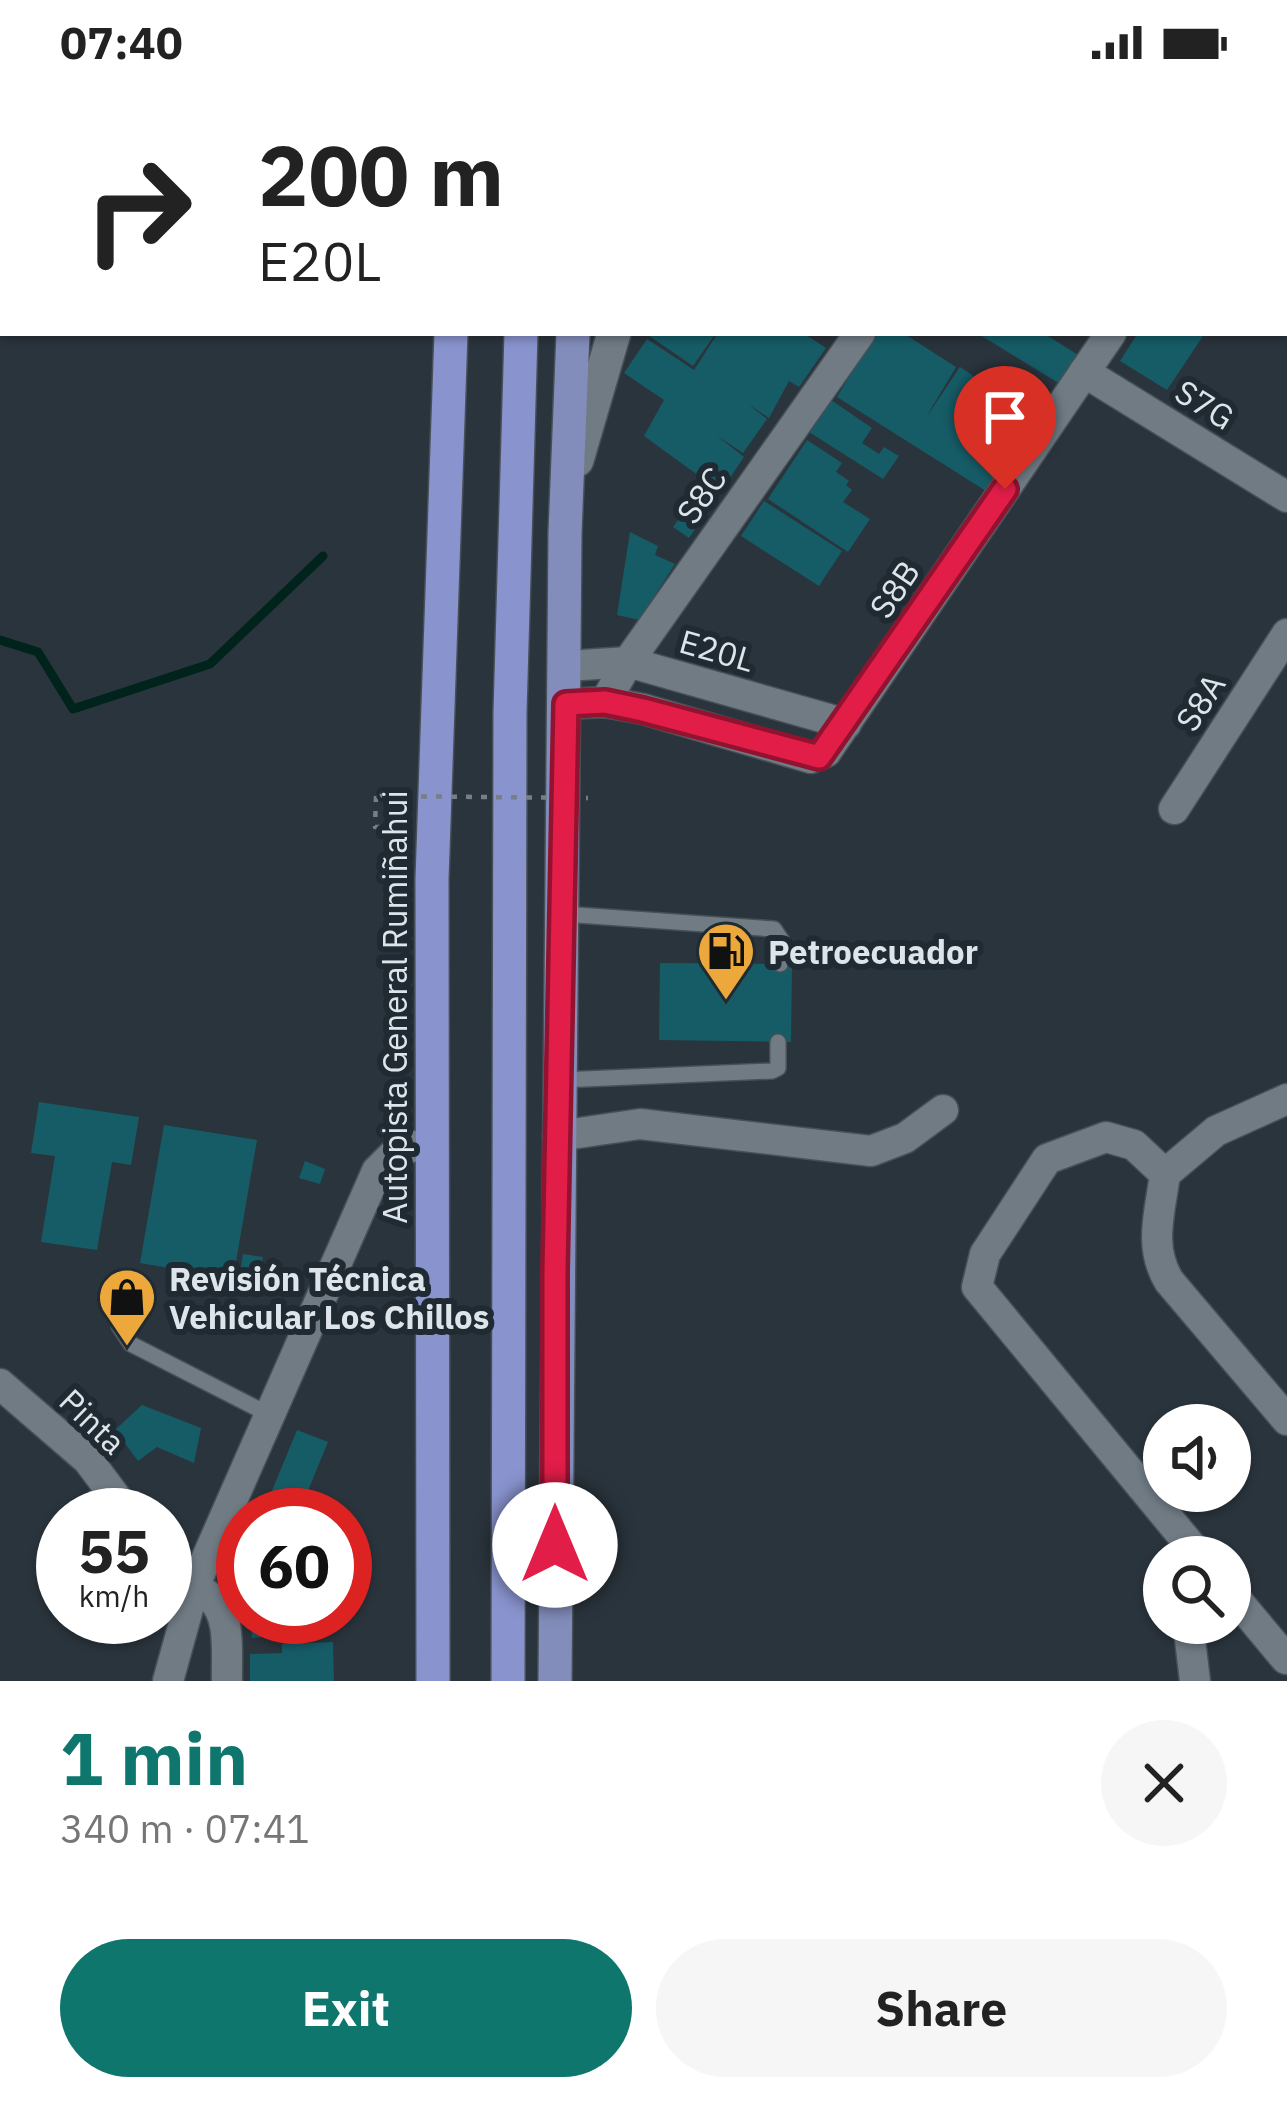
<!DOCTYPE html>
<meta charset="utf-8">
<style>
body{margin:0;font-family:"IBM Plex Sans",sans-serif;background:#f6f6f6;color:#222;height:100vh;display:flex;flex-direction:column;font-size:45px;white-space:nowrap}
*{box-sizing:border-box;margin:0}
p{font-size:39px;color:#767676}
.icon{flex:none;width:66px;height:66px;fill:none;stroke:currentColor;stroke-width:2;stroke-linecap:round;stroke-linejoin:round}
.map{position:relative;height:1597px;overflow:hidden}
.sheet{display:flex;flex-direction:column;background:#fff;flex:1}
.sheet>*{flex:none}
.guide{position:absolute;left:0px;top:0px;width:1287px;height:252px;box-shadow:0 3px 9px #0004;background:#fff;color:#222;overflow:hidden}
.controls{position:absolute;left:1143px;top:1320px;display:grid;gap:24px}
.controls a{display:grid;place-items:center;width:108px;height:108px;border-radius:50%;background:#fff;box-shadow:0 3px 9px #0004;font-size:60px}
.speed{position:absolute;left:36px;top:1404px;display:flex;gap:24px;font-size:60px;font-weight:700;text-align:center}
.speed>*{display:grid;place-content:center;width:156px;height:156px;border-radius:50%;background:#fff;box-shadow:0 3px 9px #0004;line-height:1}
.speed small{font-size:30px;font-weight:400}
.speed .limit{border:18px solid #d22;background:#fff;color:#111}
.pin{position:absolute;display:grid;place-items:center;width:102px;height:102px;color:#fff;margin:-123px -51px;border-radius:50% 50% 50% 0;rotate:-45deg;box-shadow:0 0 12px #0007}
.pin .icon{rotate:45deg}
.me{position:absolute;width:132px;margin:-66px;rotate:0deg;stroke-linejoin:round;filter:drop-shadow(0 0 9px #0008)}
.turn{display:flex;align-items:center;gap:42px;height:252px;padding:0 60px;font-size:54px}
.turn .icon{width:156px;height:156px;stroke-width:2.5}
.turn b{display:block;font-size:84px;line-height:102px}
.round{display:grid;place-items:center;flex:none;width:126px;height:126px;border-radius:63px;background:#f6f6f6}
.summary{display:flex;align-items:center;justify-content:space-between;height:204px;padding:0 60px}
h1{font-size:72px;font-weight:700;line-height:90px;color:#0f766e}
.action{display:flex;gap:24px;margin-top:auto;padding:24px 60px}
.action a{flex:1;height:138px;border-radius:72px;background:#0f766e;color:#fff;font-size:48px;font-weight:700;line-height:138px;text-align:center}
.action a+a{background:#f6f6f6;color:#222}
.status{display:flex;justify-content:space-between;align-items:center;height:84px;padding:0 60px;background:#fff;direction:ltr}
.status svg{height:33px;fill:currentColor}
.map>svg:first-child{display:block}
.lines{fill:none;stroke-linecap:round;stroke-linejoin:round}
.stream{stroke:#00231c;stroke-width:9}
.building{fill:#165c67}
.service-casing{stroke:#475057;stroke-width:18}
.minor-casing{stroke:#475057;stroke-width:33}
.tertiary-casing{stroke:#475057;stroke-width:36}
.primary-casing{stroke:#475057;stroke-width:36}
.trunk-casing{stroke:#475057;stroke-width:36}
.path{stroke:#767f86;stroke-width:4.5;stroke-dasharray:6 9;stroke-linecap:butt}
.service{stroke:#707b84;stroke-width:15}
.minor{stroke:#707b84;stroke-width:30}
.tertiary{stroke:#707b84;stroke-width:33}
.primary{stroke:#838dbb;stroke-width:33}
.trunk{stroke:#8993cd;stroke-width:33}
.path-bridge{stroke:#767f86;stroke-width:4.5;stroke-dasharray:6 9;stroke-linecap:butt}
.route-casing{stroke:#92132f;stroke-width:30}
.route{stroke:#e11d48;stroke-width:21}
.labels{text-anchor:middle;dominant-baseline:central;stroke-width:12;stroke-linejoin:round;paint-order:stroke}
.street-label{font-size:33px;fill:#dee5ea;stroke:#202a32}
.poi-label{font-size:33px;font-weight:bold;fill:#dee5ea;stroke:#202a32;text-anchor:start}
</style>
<div class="status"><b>07:40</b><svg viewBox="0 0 49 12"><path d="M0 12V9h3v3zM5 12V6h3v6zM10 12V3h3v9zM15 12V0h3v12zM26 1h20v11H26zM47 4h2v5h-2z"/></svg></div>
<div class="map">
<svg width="1287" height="1597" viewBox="0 0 1287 1597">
<rect width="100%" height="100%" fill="#2a343c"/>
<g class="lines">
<g class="stream">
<polyline points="835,3 838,0"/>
<polyline points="0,556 38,568 73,625 210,580 323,472"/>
</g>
</g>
<g class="building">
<polygon points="645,249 716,249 693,282"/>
<polygon points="718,249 803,249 826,264 799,303 789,297 769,334 748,320 767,335 743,369 716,351 744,373 689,454 673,443 706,397 644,352 664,316 624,289 647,255 694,286"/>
<polygon points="875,249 903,249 956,283 925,335 960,283 1035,333 986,407 837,313"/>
<polygon points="977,249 1050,249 1048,252 1083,274 1065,303"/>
<polygon points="1138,249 1205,249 1167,306 1120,277"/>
<polygon points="831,316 872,344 862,359 879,370 884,363 899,372 883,395 809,348"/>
<polygon points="807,356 842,379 836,388 849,397 846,401 852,406 843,418 870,435 848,468 768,415"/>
<polygon points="764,417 842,467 819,502 741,452"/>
<polygon points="630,448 658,462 655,471 675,480 639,536 617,531"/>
<polygon points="405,790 406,819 392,820 391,791"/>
<polygon points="660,879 792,880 791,958 659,956"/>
<polygon points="39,1018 139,1033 131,1081 112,1078 97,1166 41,1158 55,1072 31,1069"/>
<polygon points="164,1041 257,1056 233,1195 140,1179"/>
<polygon points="305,1077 325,1085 320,1100 299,1094"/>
<polygon points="243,1170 263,1173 259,1197 239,1195"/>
<polygon points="142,1321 201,1344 194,1379 157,1363 138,1377 115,1346"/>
<polygon points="297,1346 328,1358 298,1431 262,1431"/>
<polygon points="250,1533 334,1533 335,1537 283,1541 283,1552 252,1554"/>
<polygon points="333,1558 334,1597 250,1597 250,1570 282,1569 282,1560"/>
</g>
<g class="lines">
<defs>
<g id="service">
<polyline points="563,830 774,845 782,857 780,880"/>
<polyline points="561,996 772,987 778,984 778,958"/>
<polyline points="123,1198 119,1242 131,1260 268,1330"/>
</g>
<g id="minor">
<polyline points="1276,3 1278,0"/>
<polyline points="1284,126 1287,128"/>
<polyline points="1084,288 1287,413"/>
<polyline points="567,582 628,578 846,640"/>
<polyline points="605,618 628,578 860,249"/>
<polyline points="566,620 605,618 643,625 811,674 826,668 1111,249"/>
<polyline points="1174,725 1287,550"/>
<path d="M1287,1015L1216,1047L1165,1090C1160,1129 1148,1162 1169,1197L1287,1336"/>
<polyline points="558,1052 640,1040 871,1067 905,1054 943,1026"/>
<polyline points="1165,1090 1134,1061 1106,1053 1047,1075 985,1170 977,1203 1200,1473"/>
<polyline points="0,1300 88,1376 129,1431"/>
<path d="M165,1479C178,1496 196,1501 211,1514C232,1532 226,1572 227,1597"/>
<polyline points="1230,1508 1286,1575"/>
<polyline points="1188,1539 1195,1597"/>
<polyline points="168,1597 194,1503 377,1087 398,1066 431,1059"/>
</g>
<g id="tertiary">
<polyline points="611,0 615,3"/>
<polyline points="734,3 738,0"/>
<polyline points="577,376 614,249"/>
</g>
<g id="primary">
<polyline points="584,3 585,0"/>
<polyline points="555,1597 565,449 573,249"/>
</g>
<g id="trunk">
<polyline points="460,3 460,0"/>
<polyline points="528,3 528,0"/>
<polyline points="433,1597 432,795 451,249"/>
<polyline points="508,1597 510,629 521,249"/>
</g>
</defs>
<use href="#service" class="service-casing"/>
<use href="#minor" class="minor-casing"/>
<use href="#tertiary" class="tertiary-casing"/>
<use href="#primary" class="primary-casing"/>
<use href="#trunk" class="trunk-casing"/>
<polyline class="path" points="376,712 375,743 403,743"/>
<use href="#service" class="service"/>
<use href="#minor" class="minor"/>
<use href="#tertiary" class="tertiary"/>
<use href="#primary" class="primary"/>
<use href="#trunk" class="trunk"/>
<polyline class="path-bridge" points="376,712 588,714"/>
</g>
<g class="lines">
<defs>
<polyline id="route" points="555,1461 555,1188 566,620 605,618 643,626 819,673 1005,405"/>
</defs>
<use href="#route" class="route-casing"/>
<use href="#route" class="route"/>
</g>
<defs>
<symbol id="fuel-pin" viewBox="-11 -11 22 30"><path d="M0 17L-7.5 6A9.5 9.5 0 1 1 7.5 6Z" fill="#eda83b" stroke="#202a32"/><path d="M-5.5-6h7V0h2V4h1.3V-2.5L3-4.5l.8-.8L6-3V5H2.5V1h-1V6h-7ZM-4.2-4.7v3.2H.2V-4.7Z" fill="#111"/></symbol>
<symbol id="shop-pin" viewBox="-11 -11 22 30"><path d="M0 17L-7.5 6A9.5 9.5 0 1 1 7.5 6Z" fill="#eda83b" stroke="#202a32"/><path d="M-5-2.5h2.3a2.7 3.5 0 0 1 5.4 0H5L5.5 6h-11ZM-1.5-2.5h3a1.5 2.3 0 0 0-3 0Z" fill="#111"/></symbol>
</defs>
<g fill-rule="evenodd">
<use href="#fuel-pin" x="693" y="834" width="66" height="90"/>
<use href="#shop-pin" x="94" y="1180" width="66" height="90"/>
</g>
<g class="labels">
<g class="street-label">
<text transform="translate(1205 320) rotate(32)">S7G</text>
<text transform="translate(701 411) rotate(-55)">S8C</text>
<text transform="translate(894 505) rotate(-56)">S8B</text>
<text transform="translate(717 566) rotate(16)">E20L</text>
<text transform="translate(1200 618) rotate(-57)">S8A</text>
<text transform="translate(394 923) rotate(-90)">Autopista General Rumiñahui</text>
<text transform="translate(93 1337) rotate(44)">Pinta</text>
</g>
<g class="poi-label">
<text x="768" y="867">Petroecuador</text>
<text x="169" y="1194">Revisión Técnica<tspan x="169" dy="38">Vehicular Los Chillos</tspan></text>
</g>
</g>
</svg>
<div class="controls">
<a><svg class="icon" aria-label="sound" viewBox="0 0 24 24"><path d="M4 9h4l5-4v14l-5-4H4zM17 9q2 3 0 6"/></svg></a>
<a><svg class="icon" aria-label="search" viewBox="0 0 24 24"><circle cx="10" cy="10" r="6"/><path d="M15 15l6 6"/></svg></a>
</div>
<div class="speed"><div>55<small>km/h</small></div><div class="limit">60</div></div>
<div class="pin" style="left:1005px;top:405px;background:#d93025"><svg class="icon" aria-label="arrive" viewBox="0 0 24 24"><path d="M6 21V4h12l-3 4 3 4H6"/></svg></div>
<svg class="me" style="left:555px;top:1461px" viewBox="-20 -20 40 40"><circle r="19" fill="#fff"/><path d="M0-13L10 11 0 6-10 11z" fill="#e11d48"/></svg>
<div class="guide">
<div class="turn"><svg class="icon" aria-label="right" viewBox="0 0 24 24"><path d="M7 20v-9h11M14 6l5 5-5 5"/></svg><div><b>200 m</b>E20L</div></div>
</div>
</div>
<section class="sheet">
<div class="summary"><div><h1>1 min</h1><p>340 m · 07:41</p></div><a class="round"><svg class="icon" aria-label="close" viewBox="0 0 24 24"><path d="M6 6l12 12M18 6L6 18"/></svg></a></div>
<div class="action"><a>Exit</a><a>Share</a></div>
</section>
